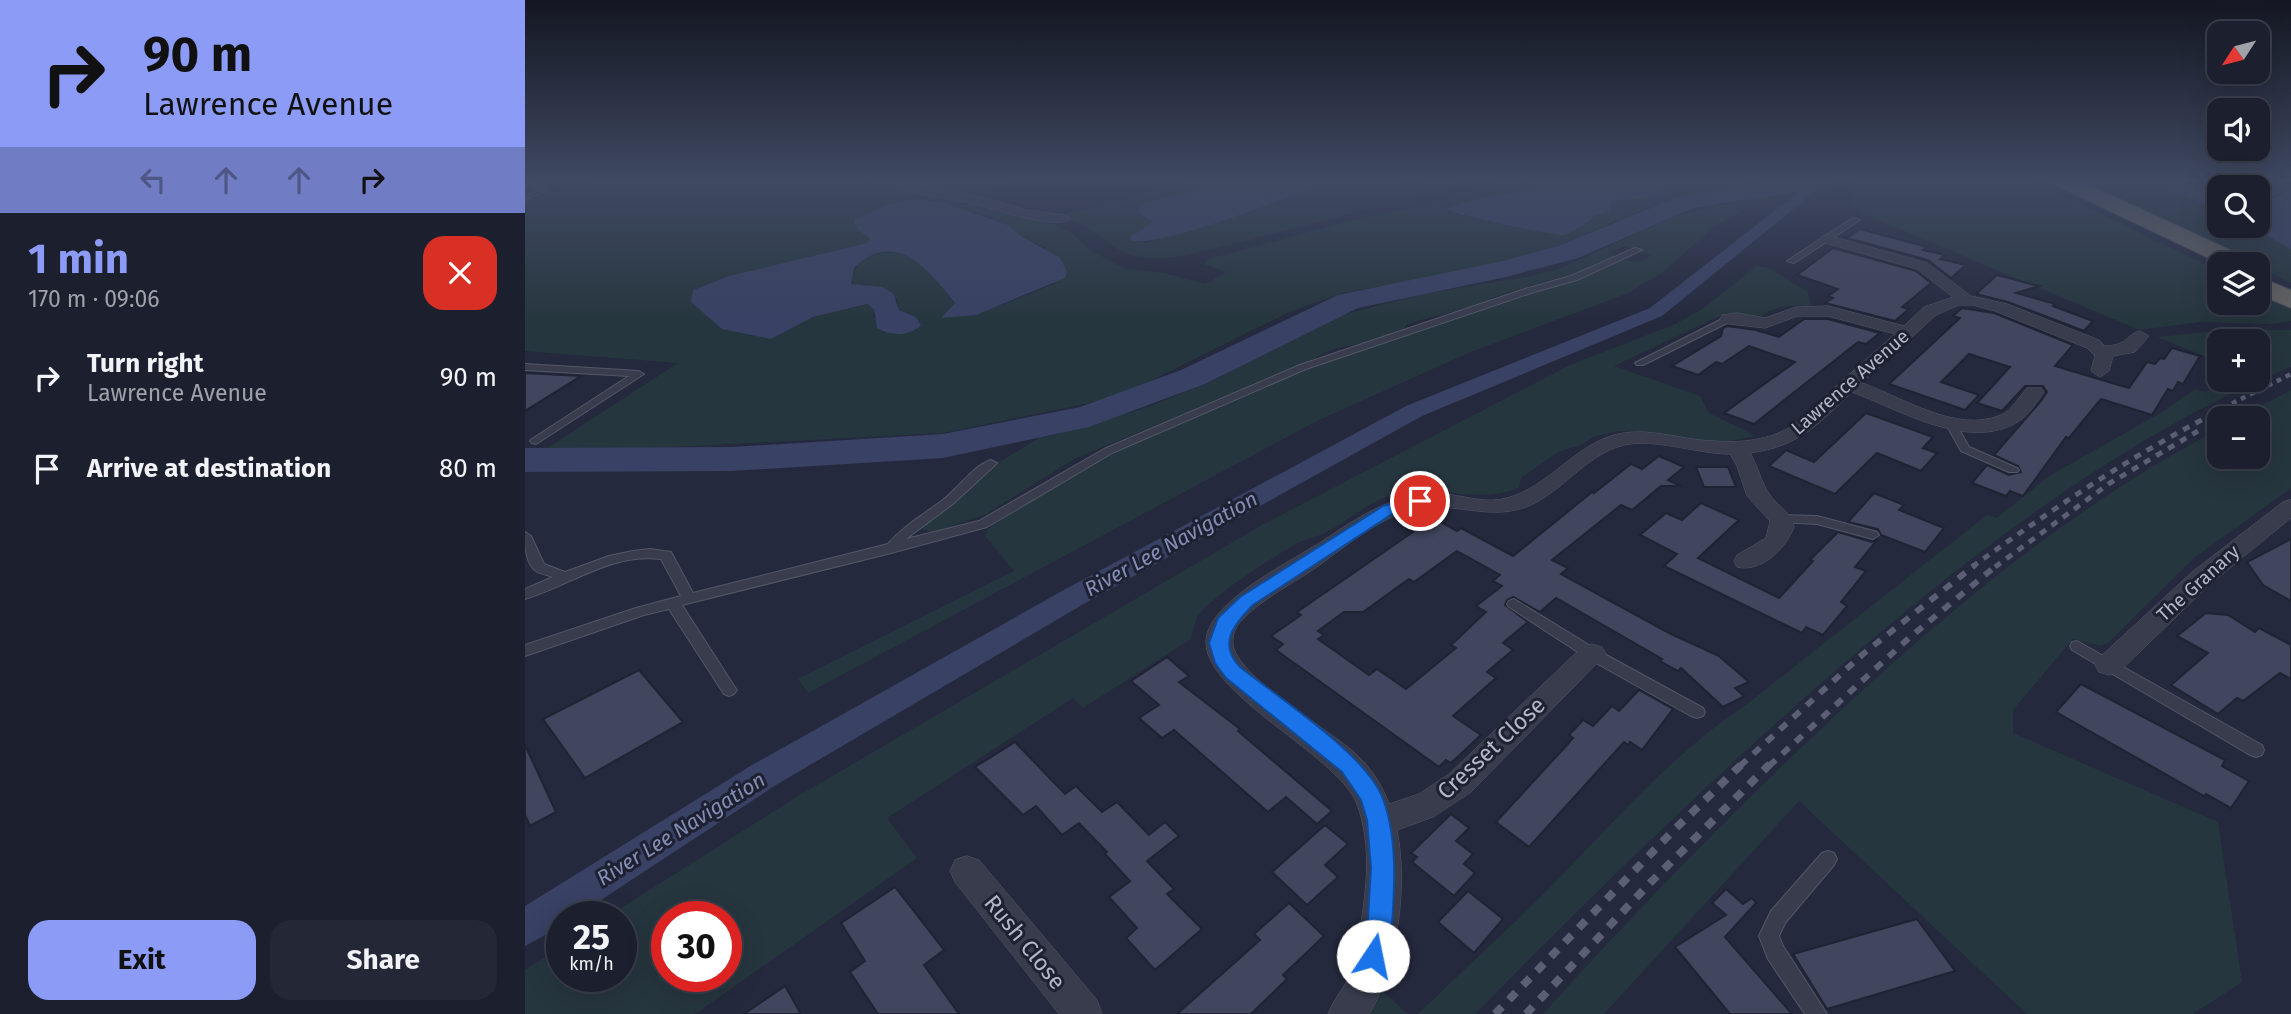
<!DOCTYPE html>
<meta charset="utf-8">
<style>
body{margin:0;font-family:"Fira Sans",sans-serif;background:#242736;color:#f1f3f6;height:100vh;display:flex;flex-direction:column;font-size:26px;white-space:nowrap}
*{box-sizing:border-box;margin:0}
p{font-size:23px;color:#a0a2aa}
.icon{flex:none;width:38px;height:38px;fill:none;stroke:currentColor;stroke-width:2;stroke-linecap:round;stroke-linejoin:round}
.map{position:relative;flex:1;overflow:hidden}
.drawer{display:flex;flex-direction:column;background:#1b1f2e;width:525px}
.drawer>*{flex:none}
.top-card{background:#8c9bf5;color:#111;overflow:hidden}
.needle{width:46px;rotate:234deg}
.controls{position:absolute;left:1682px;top:21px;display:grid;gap:14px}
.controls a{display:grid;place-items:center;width:63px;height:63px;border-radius:14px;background:#1b1f2e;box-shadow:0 7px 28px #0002,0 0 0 2px #393d4a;font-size:35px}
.speed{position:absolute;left:21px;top:901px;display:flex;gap:14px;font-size:35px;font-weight:700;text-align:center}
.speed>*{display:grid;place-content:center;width:91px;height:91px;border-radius:50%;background:#1b1f2e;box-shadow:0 7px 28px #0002,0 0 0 2px #393d4a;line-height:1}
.speed small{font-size:18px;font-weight:400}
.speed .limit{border:10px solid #d22;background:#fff;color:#111}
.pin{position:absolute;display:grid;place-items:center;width:60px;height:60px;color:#fff;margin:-30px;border:4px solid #fff;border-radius:50%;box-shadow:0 2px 7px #0007}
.me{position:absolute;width:77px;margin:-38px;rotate:11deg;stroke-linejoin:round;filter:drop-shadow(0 0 5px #0008)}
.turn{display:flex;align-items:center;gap:24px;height:147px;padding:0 28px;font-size:32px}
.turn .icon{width:91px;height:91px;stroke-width:2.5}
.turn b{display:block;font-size:49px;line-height:60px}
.lanes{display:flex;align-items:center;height:66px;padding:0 28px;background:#0003;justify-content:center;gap:35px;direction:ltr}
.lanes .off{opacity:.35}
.round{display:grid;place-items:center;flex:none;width:74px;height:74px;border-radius:21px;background:#242736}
.headline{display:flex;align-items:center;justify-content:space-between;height:119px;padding:0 28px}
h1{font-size:42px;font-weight:700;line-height:52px;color:#8c9bf5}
.primary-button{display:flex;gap:14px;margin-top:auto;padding:14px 28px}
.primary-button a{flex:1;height:80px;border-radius:21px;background:#8c9bf5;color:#111;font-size:28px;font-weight:700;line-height:80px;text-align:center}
.primary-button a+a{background:#242736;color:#f1f3f6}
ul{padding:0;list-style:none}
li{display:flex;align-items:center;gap:21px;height:91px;padding:0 28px}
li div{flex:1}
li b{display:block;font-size:26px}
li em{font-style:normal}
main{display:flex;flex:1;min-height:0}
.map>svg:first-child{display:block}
.green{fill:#26363e;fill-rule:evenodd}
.water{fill:#394164}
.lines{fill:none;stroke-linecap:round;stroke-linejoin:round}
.canal{fill:#394164;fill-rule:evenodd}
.river{fill:#394164;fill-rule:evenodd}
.building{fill:#41455d;stroke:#1f2334;stroke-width:2;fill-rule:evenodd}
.service-casing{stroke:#535768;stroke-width:2}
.minor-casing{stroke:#535768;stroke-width:1}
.trunk-casing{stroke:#404455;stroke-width:2}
.service{fill:#383c4d;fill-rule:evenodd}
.minor{fill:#383c4d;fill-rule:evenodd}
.trunk{fill:#646462;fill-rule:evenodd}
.rail-far3{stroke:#5a5f74;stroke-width:4.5;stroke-dasharray:5 5;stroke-linecap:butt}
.rail-far2{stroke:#5a5f74;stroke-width:5;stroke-dasharray:7 7;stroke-linecap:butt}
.rail-far1{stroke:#5a5f74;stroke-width:6;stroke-dasharray:9 9;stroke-linecap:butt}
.rail{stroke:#5a5f74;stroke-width:8;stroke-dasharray:10 10;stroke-linecap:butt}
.route{fill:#1a73e8;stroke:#114b97;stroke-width:2}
.labels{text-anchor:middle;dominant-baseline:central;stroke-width:6;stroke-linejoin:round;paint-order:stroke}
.street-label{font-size:19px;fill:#b4b7c8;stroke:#1d2132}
.water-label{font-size:21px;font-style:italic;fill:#848db3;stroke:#1d2132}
.near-street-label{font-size:23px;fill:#b4b7c8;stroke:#1d2132}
</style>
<main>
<section class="drawer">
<div class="top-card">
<div class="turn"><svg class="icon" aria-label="right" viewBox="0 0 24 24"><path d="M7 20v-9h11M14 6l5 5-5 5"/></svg><div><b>90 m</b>Lawrence Avenue</div></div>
<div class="lanes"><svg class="icon off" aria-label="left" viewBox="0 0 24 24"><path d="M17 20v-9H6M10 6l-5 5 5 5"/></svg><svg class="icon off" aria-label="ahead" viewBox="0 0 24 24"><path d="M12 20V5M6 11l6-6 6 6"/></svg><svg class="icon off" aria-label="ahead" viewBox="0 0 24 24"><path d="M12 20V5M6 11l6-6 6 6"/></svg><svg class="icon" aria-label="right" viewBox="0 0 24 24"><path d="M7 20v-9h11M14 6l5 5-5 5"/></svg></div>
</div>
<div class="headline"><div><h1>1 min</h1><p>170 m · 09:06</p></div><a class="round" style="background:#d93025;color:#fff"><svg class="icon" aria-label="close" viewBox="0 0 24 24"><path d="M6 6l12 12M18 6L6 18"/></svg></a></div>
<ul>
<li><svg class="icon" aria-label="right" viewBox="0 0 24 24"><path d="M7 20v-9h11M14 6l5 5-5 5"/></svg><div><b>Turn right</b><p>Lawrence Avenue</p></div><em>90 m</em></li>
<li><svg class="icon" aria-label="arrive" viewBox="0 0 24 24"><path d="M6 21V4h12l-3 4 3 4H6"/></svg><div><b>Arrive at destination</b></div><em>80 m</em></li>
</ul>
<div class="primary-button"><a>Exit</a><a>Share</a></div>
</section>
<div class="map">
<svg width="1766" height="1014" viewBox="0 0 1766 1014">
<rect width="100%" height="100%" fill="#24293d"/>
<g class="green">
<path d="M78,180H321L388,190L391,193L387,199L362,205L329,220L346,239L342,243L204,276L167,290L246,339L288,317L342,304L349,309L348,317L396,325L391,317L374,310L372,299L341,285H326C328,270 333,261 347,256C385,240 409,278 430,304L417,317L477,305L531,283L520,247L497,237L483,225L468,218L420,203L434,198L532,225L549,235L565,250L601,269L639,273L680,284L701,272L679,264L683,259L845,216L904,204L975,180H1016L1014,188L951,199L920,210L939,217L976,222L1067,216L1087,201H1102L1133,188H1177L1203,180H1228L1191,194L1120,208L997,262L817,293L762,313L593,397L418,433L13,454L153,363L0,351V201Z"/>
<polygon points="372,180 505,180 444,193"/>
<path d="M672,180H714L618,203L614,213L628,222L610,234L620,243L736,209L811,180H856L894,187L903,180L933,181L930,186L912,192L667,254C642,259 613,262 591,248C569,233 561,222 533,216Z"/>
<polygon points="1329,180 1505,180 1694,271 1694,303 1732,303 1733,290 1766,306 1766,321 1747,324 1675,322 1614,330 1325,208"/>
<polygon points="1543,180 1623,180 1644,191 1694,209 1694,226 1724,226 1766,249 1766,283 1733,267 1732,264 1726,264"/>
<path d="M1648,180H1766V188C1753,192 1747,201 1733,201L1732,187H1694V196Z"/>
<path d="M1238,196L1243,197L1190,226L1137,273L1101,294L943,353L792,421L283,693L273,679L489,571L460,536L463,529L487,512L590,451L748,382L865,340L1047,281L1098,260L1114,262L1127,255L1099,246L1085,252L1091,257L1035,280H1024L966,298L964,302C936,311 909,315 881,325L879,330C866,334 853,340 840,343C823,346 801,348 787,361L551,458L461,514L413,531L404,532L394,527L465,468L517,436L519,438L623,407L690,380L773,333L809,317L899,294L1011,275L1034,269L1153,215Z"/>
<path d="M1232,266L1243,268L1282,291L1287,306C1270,304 1248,306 1235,317L1212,313L1199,314L1089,366L1175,396L1184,413L1231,436L1198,442H1172L1129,433L1094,431L1071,436L1053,446L1035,451L997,477L993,488C955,504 916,486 876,493C848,497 825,520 800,533C792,537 783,538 775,542C755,552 680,600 672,618C669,624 668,632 666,639L558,708L548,698L362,818L392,858L170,1014H0V970L37,946V976H96V917H82L273,796L737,525L1045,365L1148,325L1176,310ZM142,917H201V976H142Z"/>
<path d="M1702,330H1766V367C1608,432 1468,537 1338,647C1202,763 1075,887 950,1014H893C941,967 992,922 1038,874C1098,812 1150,752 1222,704L1462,515L1472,518L1524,476L1639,411L1670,389L1680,392L1705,380H1732V341H1694V362L1632,337Z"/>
<path d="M1766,390V488L1669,558L1584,642L1576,646L1548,639L1488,710V733L1693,822L1717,982L1668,1014H1502L1274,801L1079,1014H1018C1102,921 1189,831 1279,745C1405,625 1540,510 1694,429V457H1732V418H1714Z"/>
<polygon points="857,991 883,1014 841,1014"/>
</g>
<g class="water">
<path d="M714,180H811C777,192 632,250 605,240V237L628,222L614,213L613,208L618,203Z"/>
<polygon points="1623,180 1648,180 1694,196 1694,209 1644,191"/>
<path d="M1016,181L1203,180L1177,188H1133L1134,192L1128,197L1087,201L1085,211L1068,216L1067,219C1059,224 1048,233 1038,235C1029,236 927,214 920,209L951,199L1014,188Z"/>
<polygon points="1766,188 1766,249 1724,226 1732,226 1733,201 1749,199"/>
<path d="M387,199L420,203L483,225L497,237L534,257L542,271L540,278L451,315L416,318L430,303C404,271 371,227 329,268L326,284L357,287L368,293L374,310L391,317L396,325C384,337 366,336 352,328L349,309L342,304L288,317L246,339L197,329L166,302L168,290L204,276L342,243L345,238L332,229L329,220L362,205Z"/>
</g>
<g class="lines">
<polygon class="canal" points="1289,180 1304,180 1137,316 897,416 557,605 251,785 50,917 37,917 37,926 0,946 0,906 227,765 537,591 881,406 1125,308"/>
<polygon class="river" points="1256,180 1310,181 1306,186 1298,188 1168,208 1053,258 981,277 833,308 680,384 564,427 418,458 207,471 0,472 0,448 207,447 418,434 555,407 656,370 813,295 978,261 1033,246 1153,197"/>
</g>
<g class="building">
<polygon points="1335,229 1402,247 1398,250 1420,255 1415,259 1441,265 1426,278 1403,260 1322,238"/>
<polygon points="1308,248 1391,271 1406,283 1377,307 1384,309 1370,321 1300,303 1308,298 1303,296 1313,289 1272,275"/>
<polygon points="1472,275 1514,286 1491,293 1530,304 1528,306 1568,321 1559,331 1483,302 1451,294"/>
<polygon points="1437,308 1469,313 1548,345 1530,366 1604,388 1622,362 1630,364 1635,358 1639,359 1647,348 1675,356 1658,384 1653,382 1648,391 1643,389 1627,415 1576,399 1544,438 1541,437 1498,496 1485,491 1481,496 1447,483 1462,465 1484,475 1496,472 1493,466 1469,455 1516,401 1522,392 1518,386 1500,386 1477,411 1452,403 1485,367 1444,354 1416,382 1454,395 1440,410 1364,384 1435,318 1428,316"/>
<polygon points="1279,319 1303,319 1355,333 1341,344 1333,342 1229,424 1199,413 1270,362 1224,346 1197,364 1191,362 1173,375 1147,366 1196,336 1198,328 1202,326 1231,330 1254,337"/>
<polygon points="0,373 56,376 0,411"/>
<polygon points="1341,413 1408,437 1398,448 1412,453 1396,471 1352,453 1310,494 1244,466 1261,450 1289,462"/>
<path d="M1134,456L1159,467L1143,480L1156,486H1136L1107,510L1096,505L1027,560L1043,568L1036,574L1144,633L1194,656L1224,682L1210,688L1219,696L1216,698L1198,707L1156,668L1153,671L1135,661L1137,659L1031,598L1015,612L988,597L982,600L980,605L1003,622L978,643L988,650L962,672L971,678L928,716L956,735L926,763L921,760L914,767L751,650L758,644L746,636L776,615L772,612L888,532L884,530L905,516L932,531L936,528L988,556L1067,492L1069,493L1106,464L1117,469ZM932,551L975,575L968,581L977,586L951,606L961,612L926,645L931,648L881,689L852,669L844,675L793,639L799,635L793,631L819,612H838L884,579L889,582Z"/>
<polygon points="1171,467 1203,467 1211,487 1179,487"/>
<polygon points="1349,493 1379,505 1374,510 1419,528 1400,552 1356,535 1353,529 1323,522"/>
<polygon points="1176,503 1214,520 1173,558 1254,598 1288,561 1285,560 1313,532 1347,542 1353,539 1330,567 1341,571 1316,602 1322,606 1298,635 1281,627 1277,633 1139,566 1152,554 1115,535 1141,513 1157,520"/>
<polygon points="1766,539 1766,601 1738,585 1722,562"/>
<polygon points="1681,613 1703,615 1730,632 1734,628 1766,645 1766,679 1755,673 1718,701 1712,698 1693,714 1646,685 1683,653 1652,636"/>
<polygon points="642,657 664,676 654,682 715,729 713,731 807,811 792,824 761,797 743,812 649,730 637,738 614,718 634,705 606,681"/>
<polygon points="114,670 158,722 60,778 18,719"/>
<polygon points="1556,684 1700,760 1697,766 1724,781 1706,808 1681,794 1679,796 1531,712"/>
<polygon points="1114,690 1148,709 1117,750 1105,742 1103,745 1099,742 1004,847 971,822 1041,746 1048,738 1044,735 1058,720 1068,726 1087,706 1094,711"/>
<polygon points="490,742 540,794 551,786 577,812 592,802 624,835 640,822 654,836 622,861 649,889 642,894 677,929 630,970 601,938 612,928 584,897 605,881 580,854 582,852 554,823 537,835 511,806 498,815 450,767"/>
<polygon points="0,745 31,812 5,826 0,815"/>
<polygon points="926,814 944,828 931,841 948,854 939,864 950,873 929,896 887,862 892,857 886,853"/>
<polygon points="800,825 823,844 800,865 813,877 782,905 747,872"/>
<polygon points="370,887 419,950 399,965 434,1014 353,1014 325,972 340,961 316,923"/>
<polygon points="1201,889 1218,904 1227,898 1231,903 1200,937 1267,1014 1205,1014 1150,947 1201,915 1187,903"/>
<polygon points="943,891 978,919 949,953 913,922"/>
<polygon points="764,903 799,936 758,975 762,979 726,1014 652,1014 735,940 729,934"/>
<polygon points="1392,919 1430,971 1302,1009 1268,954"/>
<polygon points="260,986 276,1014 219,1014"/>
</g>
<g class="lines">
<defs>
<g id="service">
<polygon points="0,180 5,180 24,190 0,200 0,196 15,190 0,183"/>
<polygon points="1328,218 1335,220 1269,263 1262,261"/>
<path d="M1110,248L1117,250L1052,280L1006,293L781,369L587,453L462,527L366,553L157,605L209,686L212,690L209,694L204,696L199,694L144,609L119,615L0,656V645L111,608L156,596L136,559C86,553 46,585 0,599V589L28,577C23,575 15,574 11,571C0,563 0,544 0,532L6,536L19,564L40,572L84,556L108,551L125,549L146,552L168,593L363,544C379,525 400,514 419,499C434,487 448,466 466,460L472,463L470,465L429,503L381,539L454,521L579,449L775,365L1000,289L1046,276Z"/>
<polygon points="1203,316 1208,319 1206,321 1118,365 1112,365 1110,363"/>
<polygon points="0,364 114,371 119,374 11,444 7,443 5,441 7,439 104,376 0,370"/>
<polygon points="1426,421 1430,422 1444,447 1492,468 1494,470 1492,472 1484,472 1436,451 1421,424"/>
<polygon points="1256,515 1292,516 1352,532 1354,535 1348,539 1292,524 1252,522 1250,519"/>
<polygon points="989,599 1072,650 1178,708 1180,712 1178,716 1172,718 1166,716 1062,658 984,607 982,604 984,601"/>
<polygon points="1552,641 1737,745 1739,750 1737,755 1731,757 1725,755 1547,650 1545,646 1547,642"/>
<polygon points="1303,851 1309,853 1312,859 1309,865 1260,923 1254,936 1258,946 1302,1014 1280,1014 1243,959 1234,936 1246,911 1297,853"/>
</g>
<g id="minor">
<path d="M342,180H372L433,191L503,210L539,215L546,219C533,230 475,211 458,206C433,199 356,190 342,180Z"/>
<path d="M1302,235L1402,263L1446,296L1482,304L1574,340L1580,346C1604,345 1600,335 1615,331L1624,336L1610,352L1588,356L1584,371L1575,377L1566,371L1570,356L1562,348L1470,311L1448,305H1434L1411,315L1337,383C1377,397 1432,434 1476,415C1487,410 1494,397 1502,388H1516L1519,392C1512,402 1504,415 1494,421C1445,453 1373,409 1327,392C1292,425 1275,446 1225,453C1233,466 1236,483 1245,495C1253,507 1266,511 1269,527C1261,548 1237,573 1212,567L1209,561L1212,555L1241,538L1245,521L1222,496L1212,466L1205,454C1172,454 1130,438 1099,445C1061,454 1037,493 1001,507C963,521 928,501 891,509C853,517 818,549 786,571C763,586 736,600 717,620C711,626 707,634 708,644C711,677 806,730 832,755C847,769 857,785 864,804L894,794L924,774L1057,647L1067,644L1077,647L1081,654L946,792L908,817L872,830C883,884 873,967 844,1014H803C809,998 821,986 827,970C831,961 831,950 833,940C841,896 848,847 832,804C812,752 662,687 683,631C697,593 772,559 805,536C840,513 876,490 920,494C940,496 962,504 982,498C1023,487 1048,447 1089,435C1122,426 1155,440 1188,441C1213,443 1239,441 1262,429C1274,423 1285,410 1295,401C1320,378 1345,356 1370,334L1303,316H1273L1240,328L1197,323L1195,319L1197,315L1212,313L1240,318L1271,307L1303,306L1379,326L1399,307L1428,297L1392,269L1297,242V236Z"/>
<polygon points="1766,500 1766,518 1685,584 1594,672 1584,675 1574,672 1570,665 1574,658 1667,572 1758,502"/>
<polygon points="442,856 454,860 572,1000 577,1014 534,1014 430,882 425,871 430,860"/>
</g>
<g id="trunk">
<polygon points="1525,180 1553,180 1725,259 1729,264 1696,264 1528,184"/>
<polygon points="1732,276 1766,290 1766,308 1732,294"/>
</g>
</defs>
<use href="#service" class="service-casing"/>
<use href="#minor" class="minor-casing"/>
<use href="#trunk" class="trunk-casing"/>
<use href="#service" class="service"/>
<use href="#minor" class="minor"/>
<use href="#trunk" class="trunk"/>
<polyline class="rail-far3" points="1698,408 1766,374"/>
<g class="rail-far2">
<path d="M1447,567C1529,508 1611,452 1702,407"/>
<polyline points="1470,567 1585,483 1673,431"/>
</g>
<g class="rail-far1">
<polyline points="1215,766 1338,654 1450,565"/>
<polyline points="1244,766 1384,638 1472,565"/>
</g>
<g class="rail">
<polyline points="970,1014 1149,830 1217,764"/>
<polyline points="1001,1014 1126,882 1245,764"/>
</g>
</g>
<linearGradient id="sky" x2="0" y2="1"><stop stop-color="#141722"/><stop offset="0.56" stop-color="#3f4962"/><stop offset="1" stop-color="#3f4962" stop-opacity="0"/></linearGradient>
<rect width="1766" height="322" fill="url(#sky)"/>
<path class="route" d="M895,496L903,501L901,504L869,513L728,605C710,624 692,643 715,667C754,698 838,752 857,796C868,824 870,856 869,886C868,912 868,941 857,965L848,969L839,965L835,956L843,918L846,868L842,820L836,800L817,772L701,678L690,663L684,643L693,618L715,597L858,506Z"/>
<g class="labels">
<g class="street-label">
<text transform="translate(1325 382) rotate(-41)">Lawrence Avenue</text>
<text transform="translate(1673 583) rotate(-42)">The Granary</text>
</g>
<g class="water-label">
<text transform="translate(646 544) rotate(-29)">River Lee Navigation</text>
<text transform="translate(156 829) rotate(-32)">River Lee Navigation</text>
</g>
<g class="near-street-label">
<text transform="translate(966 748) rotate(-43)">Cresset Close</text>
<text transform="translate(500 942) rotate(51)">Rush Close</text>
</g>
</g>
</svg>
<div class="controls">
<a><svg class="needle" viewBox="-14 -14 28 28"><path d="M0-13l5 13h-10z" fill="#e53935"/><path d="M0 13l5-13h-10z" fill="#a0a2aa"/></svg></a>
<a><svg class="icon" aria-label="sound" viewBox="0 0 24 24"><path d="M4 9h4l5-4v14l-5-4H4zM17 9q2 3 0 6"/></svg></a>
<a><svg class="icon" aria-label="search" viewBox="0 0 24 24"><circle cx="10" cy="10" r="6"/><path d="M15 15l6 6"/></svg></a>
<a><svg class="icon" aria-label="layers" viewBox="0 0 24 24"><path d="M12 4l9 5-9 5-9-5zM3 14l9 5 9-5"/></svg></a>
<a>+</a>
<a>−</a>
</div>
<div class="speed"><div>25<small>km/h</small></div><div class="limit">30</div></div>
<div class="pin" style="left:895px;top:501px;background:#d93025"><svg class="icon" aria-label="arrive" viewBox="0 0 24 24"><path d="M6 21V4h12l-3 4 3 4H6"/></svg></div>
<svg class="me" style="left:848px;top:956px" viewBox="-20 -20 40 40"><circle r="19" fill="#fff"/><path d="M0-13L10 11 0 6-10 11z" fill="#1a73e8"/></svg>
</div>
</main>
